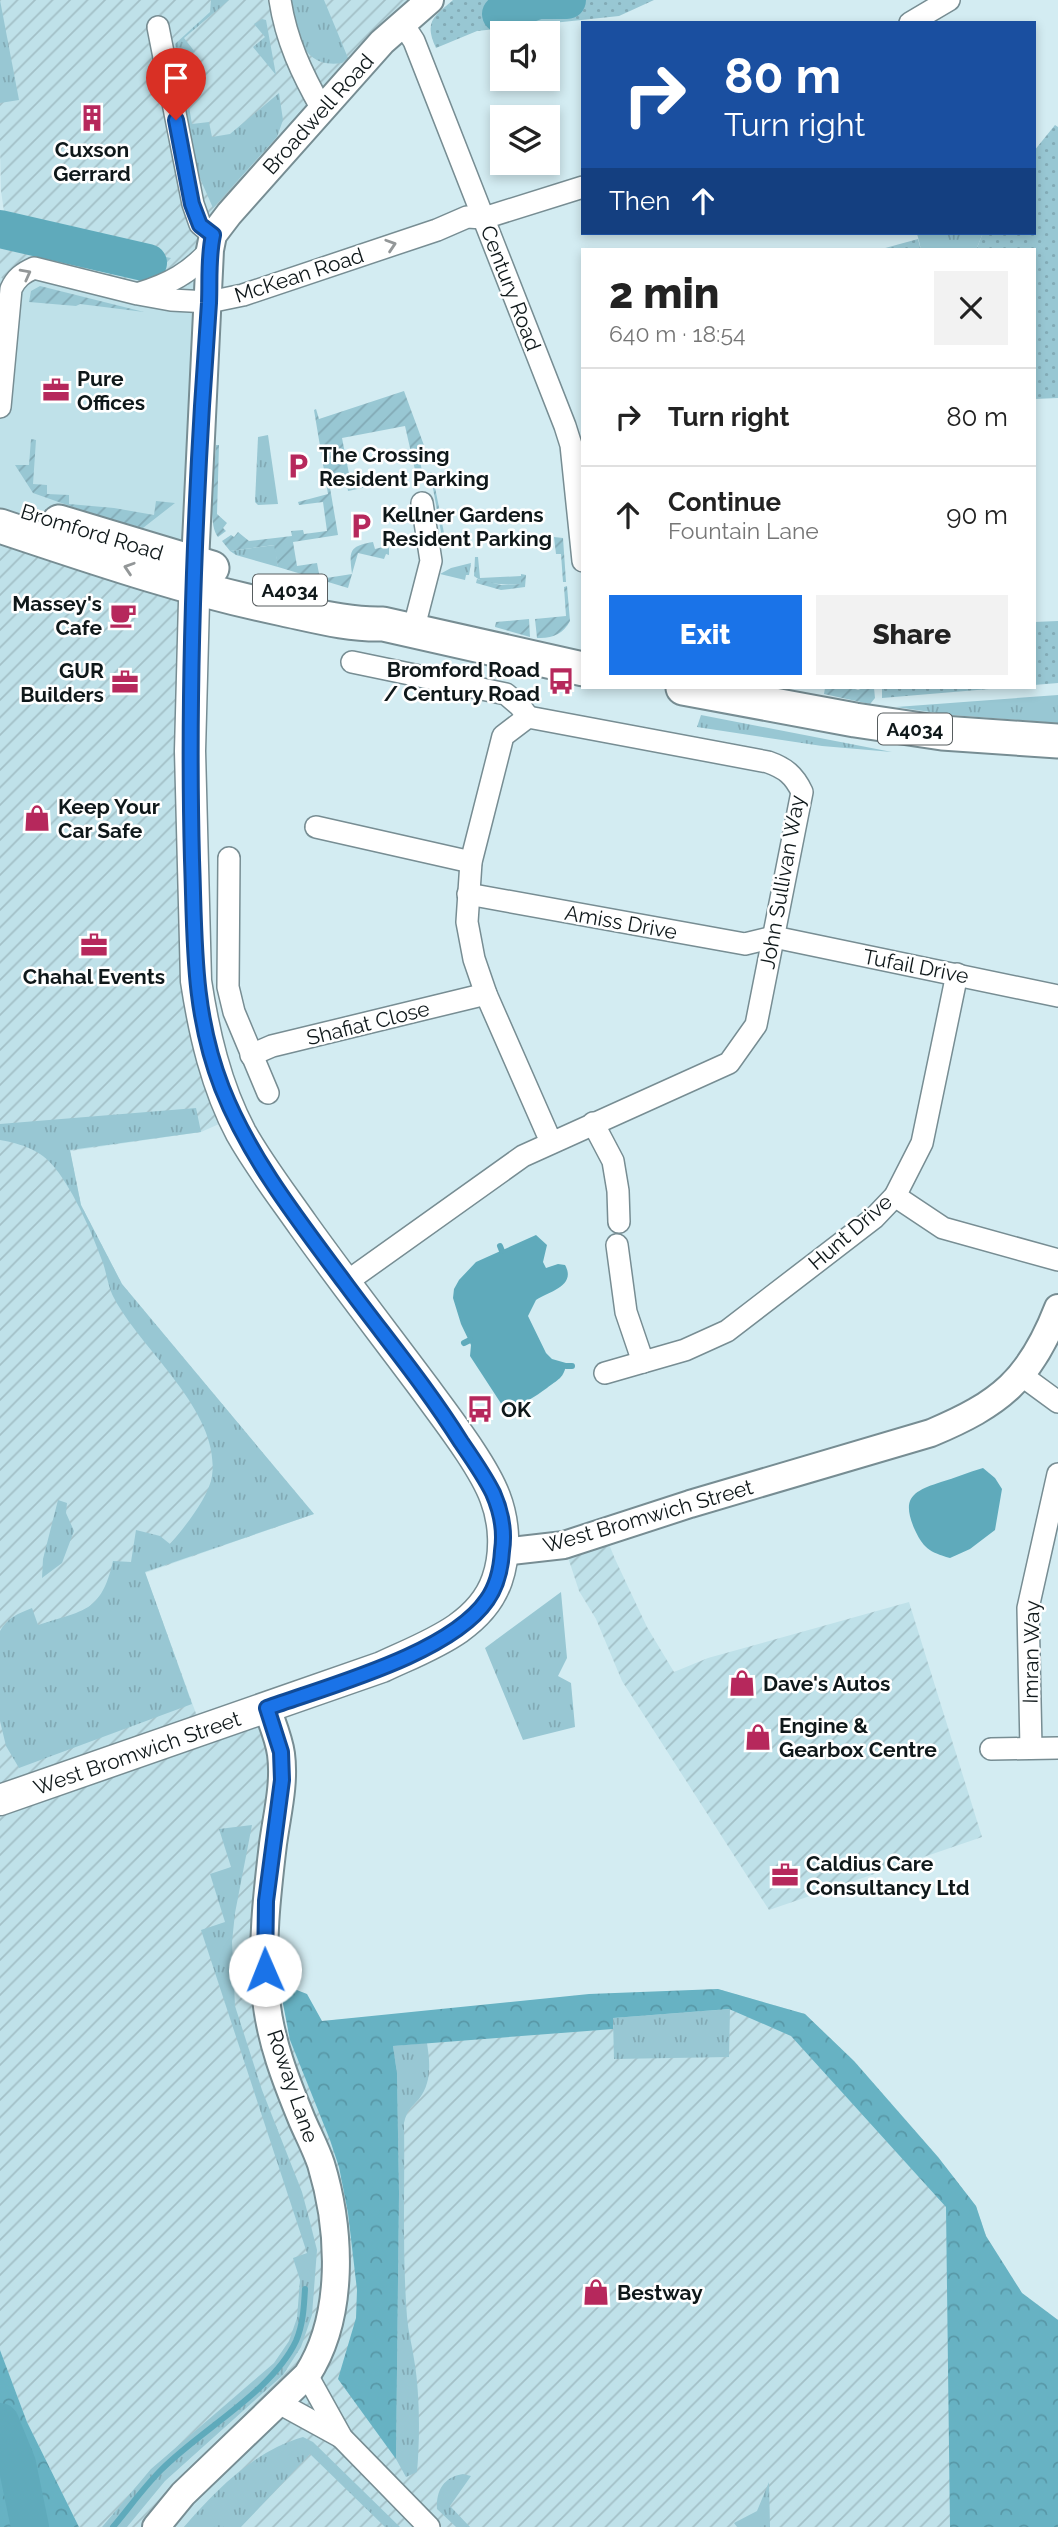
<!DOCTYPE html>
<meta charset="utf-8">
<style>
body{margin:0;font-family:Raleway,sans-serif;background:#f2f2f2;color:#222;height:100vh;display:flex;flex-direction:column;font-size:26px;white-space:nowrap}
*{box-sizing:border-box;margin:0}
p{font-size:23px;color:#767676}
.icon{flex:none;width:38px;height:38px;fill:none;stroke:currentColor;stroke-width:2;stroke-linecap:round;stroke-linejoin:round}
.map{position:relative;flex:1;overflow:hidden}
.drawer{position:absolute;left:581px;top:248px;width:455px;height:441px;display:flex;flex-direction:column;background:#fff;border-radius:0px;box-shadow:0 4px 10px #0003}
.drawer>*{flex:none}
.top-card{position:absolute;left:581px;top:21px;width:455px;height:214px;border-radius:0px;box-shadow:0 4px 10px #0003;background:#1a4fa0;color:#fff;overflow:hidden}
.tools{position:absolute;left:490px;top:21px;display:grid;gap:14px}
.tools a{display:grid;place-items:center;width:70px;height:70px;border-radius:0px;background:#fff;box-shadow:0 4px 10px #0003;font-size:35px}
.pin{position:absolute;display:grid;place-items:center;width:60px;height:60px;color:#fff;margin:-72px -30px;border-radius:50% 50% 50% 0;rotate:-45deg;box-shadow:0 0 7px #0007}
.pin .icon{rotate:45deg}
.me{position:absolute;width:77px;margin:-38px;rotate:359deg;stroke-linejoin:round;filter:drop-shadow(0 0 5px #0008)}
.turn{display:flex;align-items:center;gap:24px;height:147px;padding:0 28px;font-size:32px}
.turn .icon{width:91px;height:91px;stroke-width:2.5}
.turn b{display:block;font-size:49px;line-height:60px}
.then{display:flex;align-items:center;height:66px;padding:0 28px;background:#0003;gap:14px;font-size:26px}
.round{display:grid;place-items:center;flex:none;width:74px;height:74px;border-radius:0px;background:#f2f2f2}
.headline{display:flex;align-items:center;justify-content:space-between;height:119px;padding:0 28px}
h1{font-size:42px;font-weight:800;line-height:52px}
.cta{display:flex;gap:14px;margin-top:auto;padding:14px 28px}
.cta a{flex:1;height:80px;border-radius:0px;background:#1a73e8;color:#fff;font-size:28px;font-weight:800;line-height:80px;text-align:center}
.cta a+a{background:#f2f2f2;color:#222}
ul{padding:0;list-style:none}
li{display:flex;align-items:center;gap:21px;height:98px;padding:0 28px;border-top:2px solid #e0e0e0}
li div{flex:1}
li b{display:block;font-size:26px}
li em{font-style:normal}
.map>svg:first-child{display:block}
.built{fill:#bfe1e9}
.industrial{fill:url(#industrial-furrows)}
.grass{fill:url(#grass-tufts)}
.forest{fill:url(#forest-crowns)}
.park{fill:url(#park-dots)}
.garden{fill:url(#garden-furrows)}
.water{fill:#5faabb}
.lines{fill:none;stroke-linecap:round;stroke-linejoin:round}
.stream{stroke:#5faabb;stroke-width:6}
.river{stroke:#5faabb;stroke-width:38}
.minor-casing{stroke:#778d93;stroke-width:24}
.tertiary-casing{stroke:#778d93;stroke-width:30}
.secondary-casing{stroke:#778d93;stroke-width:33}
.primary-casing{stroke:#778d93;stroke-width:37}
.minor{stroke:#fff;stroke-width:21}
.tertiary{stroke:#fff;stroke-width:26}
.secondary{stroke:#fff;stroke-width:30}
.primary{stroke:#fff;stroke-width:33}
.oneway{stroke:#939798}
.route-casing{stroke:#114b97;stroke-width:18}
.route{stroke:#1a73e8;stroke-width:12}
.labels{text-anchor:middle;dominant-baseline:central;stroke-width:5;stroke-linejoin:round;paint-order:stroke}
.shield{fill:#fff;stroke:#575d5f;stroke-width:2}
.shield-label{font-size:19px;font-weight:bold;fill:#0f181a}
.street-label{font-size:21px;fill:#0f181a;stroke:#fff}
.poi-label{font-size:21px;font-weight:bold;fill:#0f181a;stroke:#fff;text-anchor:start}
</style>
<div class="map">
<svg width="1058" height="2527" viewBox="0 0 1058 2527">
<defs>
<pattern id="industrial-furrows" width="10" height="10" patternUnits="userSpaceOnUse" patternTransform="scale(1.75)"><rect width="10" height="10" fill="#bfe1e9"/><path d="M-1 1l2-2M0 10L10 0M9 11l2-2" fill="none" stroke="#a3c0c7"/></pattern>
<pattern id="grass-tufts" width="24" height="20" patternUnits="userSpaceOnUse" patternTransform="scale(1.75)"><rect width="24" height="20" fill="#98c7d3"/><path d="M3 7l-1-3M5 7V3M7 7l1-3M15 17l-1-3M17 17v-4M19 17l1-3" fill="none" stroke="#82aab5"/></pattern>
<pattern id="forest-crowns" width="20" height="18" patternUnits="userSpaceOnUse" patternTransform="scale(1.75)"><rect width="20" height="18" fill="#67b2c3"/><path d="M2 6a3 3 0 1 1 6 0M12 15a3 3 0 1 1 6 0" fill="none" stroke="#5898a7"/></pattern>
<pattern id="park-dots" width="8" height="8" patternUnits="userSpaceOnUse" patternTransform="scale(1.75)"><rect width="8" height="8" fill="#98c7d3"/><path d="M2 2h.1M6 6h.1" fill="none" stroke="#82aab5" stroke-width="1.8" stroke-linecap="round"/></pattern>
<pattern id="garden-furrows" width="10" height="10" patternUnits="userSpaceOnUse" patternTransform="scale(1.75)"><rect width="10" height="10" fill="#98c7d3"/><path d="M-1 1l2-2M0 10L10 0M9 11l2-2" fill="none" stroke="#82aab5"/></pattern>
</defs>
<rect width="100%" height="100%" fill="#d3ecf2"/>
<polygon class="built" points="24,273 209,281 195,576 0,515 0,276 11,288"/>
<g class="industrial">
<polygon points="0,0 430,0 229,214 209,281 138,294 44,270 11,289 0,276 0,232 4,211 1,191 0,146"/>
<polygon points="0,515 195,576 196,981 235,1117 201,1132 70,1151 81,1205 122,1284 314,1514 145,1573 202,1730 267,1708 281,1752 272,2033 322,2021 718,1989 805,2014 854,2061 938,2157 976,2206 986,2236 1022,2293 1058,2320 1058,2527 79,2527 27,2422 0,2350"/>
<polygon points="604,1532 615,1559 647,1627 674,1672 708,1658 909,1602 982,1837 769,1910 622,1681 596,1619 579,1591 564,1545"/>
</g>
<g class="grass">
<polygon points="0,0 19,100 0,103"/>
<polygon points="211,0 229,0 184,38 195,52 180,55 192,124 209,122 212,137 230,134 279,93 283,120 277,137 213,208 195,167 175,44 210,12"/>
<path d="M290,0H324L348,58L342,63C300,69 297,32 290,0Z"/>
<polygon points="262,19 266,20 276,75 253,47 265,37 254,24"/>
<polygon points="21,223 150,254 144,274 16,245"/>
<polygon points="917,233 983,233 976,250 921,250"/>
<polygon points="268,435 278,504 258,505 255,502 258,437"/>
<polygon points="379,478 382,484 348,491 347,484"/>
<polygon points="275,545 278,567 236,555 230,551"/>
<path d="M475,557H478L480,578L521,576V584C506,585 484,585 474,576Z"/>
<polygon points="471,563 469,575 466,575 465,580 440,574 451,568"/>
<polygon points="1058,695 1058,723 951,715 896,707"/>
<polygon points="701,715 892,752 822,746 697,727"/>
<path d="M196,1108L201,1132L70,1150L81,1205L122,1284L314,1514L145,1572L192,1704L19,1768L6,1746L0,1721V1631C7,1618 19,1613 32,1608L38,1625C84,1610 101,1613 113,1561L131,1562L136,1530L160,1536L170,1544C184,1528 209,1497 212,1476C221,1411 141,1350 114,1298C108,1287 107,1275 103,1263C92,1233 75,1193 55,1168C41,1150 22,1144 0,1140V1124Z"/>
<polygon points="58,1500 67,1503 66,1513 74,1531 62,1563 42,1578 43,1559"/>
<polygon points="561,1592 567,1658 558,1676 571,1683 575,1727 523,1740 485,1648"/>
<polygon points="252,1825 235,1913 232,1942 235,2006 262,2090 302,2192 310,2222 317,2250 312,2315 301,2347 283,2375 165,2481 127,2527 102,2527 151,2469 274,2363 289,2341 297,2318 300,2280 293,2258 307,2253 201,1930 225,1922 210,1874 231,1867 219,1829"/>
<polygon points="730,2009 729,2057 614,2059 613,2018"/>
<path d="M427,2043C430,2063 432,2082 419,2099C411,2108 407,2110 404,2123C405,2187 402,2252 407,2317C408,2331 412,2345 414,2359C420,2393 420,2438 417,2472L406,2477L396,2459L399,2194L397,2073L393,2046Z"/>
<path d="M303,2437L313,2442L400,2527H385L310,2454L241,2527H184C216,2490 254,2451 303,2437Z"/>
<path d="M463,2474L471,2476L450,2506L470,2527H456L437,2509C436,2490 444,2477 463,2474Z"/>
<polygon points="769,2482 770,2527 737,2527 734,2523 757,2511"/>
</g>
<g class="forest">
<polygon points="279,1983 307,1994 322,2021 589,1994 718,1989 805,2014 854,2061 938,2157 976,2206 986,2236 1022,2293 1058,2320 1058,2527 950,2527 946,2207 791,2036 729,2009 613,2018 613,2029 393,2046 397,2073 399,2194 396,2459 338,2379 356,2318 357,2290 348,2213 339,2167 330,2140 290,2040"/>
<polygon points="0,2350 27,2422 79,2527 0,2527"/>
</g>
<g class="park">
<path d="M453,0H654L619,16L477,31L436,48C424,22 433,17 453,0Z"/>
<polygon points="1055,125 1058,127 1058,398 1034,399 1034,250 976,250 983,233 1034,233 1034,151"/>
<polygon points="918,239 921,250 878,250"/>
<polygon points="1058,621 1058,683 1034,685 1034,622"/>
<polygon points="882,688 1001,688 882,698"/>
</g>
<g class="garden">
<polygon points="150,254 171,258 158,272 144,274"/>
<polygon points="40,286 144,312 80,304 76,306 29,302 31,291"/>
<path d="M404,391L429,459L420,461L422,471L412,472L415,470L405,426L342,438L351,484H347L344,473L328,476L338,535L293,542L297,566L317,563L320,579L352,574C349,551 349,546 373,542L375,549L383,547V543L389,541V555L386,554L384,559L358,553L348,588L278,567L274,545L230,551L222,541L231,535L234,537L238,532L249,541L292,536L291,531L303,530L304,534L327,531L323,502L299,505L298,502L328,494L314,410L316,409L319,419Z"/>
<polygon points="31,439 36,440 33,484 47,485 47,494 69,495 69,504 114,508 154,515 156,501 175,503 143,528 107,519 33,493 15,465 29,465"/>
<path d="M216,445H219L217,514L227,523L223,528L226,531L218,537C206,523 215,465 216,445Z"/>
<polygon points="430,472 432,472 446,543 443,543"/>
<polygon points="554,537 563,538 566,582 563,582 561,554 556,554"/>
<polygon points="521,574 526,575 525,587 501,590 476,583 477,579 501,585 521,584"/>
<path d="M567,586L570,621C563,634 552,639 537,638L535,619L566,616L564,587Z"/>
<polygon points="529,619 530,637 495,627 496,622"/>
<polygon points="825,688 852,688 858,690 863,688 874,688 875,698 870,704 824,694"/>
</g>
<g class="water">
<path d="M536,1235L547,1245L543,1262L546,1268L558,1264L565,1265C577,1286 548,1292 536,1300L528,1316L546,1353L552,1359L566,1363C565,1378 557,1380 547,1388C534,1397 524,1405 507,1408L502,1405L470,1356L471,1345L461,1324L453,1298L454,1289L459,1280L476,1262Z"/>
<path d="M983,1468L995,1478L1002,1489L995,1530L970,1549L950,1558C929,1552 923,1548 914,1528C901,1497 914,1491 941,1482C955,1478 969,1472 983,1468Z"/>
</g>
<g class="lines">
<g class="stream">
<polyline points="500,1246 502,1251"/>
<polyline points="464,1343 470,1340"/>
<polyline points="566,1366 572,1366"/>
<path d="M113,2527C129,2508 144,2487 161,2470C200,2430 272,2392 296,2341C303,2325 304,2307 305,2289"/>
</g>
<g class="river">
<polyline points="501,14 538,0 567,0"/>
<polyline points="0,229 148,263"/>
<polyline points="0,2422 17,2464 30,2527"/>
</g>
<defs>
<g id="minor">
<path d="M280,0C286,40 302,74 322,109"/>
<polyline points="910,23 949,0"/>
<polyline points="403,24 414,41 565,426 571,445 583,561"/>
<polyline points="158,27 193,204 200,224 213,235"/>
<path d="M140,293C169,284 190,273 210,250"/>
<path d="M0,407L11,289C16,278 23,273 34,268L138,294L171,300L209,302L243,295L437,230L467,217L484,218L583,187"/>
<polyline points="413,631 431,561 422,503"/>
<polyline points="352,662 506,694 520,706 528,717"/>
<polyline points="316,827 471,862"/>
<polyline points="229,858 228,987 234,1012 268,1093"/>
<polyline points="468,894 745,944 774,937 1058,996"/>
<polyline points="251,1055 272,1046 486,994"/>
<polyline points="593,1123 613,1161 618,1191 619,1222"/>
<polyline points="895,1196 943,1228 1058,1260"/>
<polyline points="617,1245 626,1312 643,1362"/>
<path d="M345,1283L523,1156L729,1063L756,1025L802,792C794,775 785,768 768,762L528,717L503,736L471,862L467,922L474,959L486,994L551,1142"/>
<polyline points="605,1373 685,1350 727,1331 874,1218 895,1196 922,1143 957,974"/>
<polyline points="1021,1375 1058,1402"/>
<polyline points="1031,1748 1028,1608 1058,1474"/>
<polyline points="991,1749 1058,1748"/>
<polyline points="307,2375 342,2438 429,2527"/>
<polyline points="279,2403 341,2437"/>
</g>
<g id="tertiary">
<polyline points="195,563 210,250 213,235 229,214 382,42 430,0"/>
<path d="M502,1552L564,1545L690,1504L931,1433C1000,1404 1030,1380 1058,1308"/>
<path d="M156,2527L183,2494L307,2375C345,2316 341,2230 321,2164C316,2149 308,2134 302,2120C286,2081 270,2040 266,1998C261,1946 267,1894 273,1844C277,1814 285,1784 281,1754C279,1739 272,1723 267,1708"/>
</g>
<path id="secondary" d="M0,1800L382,1667C424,1647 480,1629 497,1580C506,1554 505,1523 495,1497C483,1465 447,1419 426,1390C385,1335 343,1281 303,1225C282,1195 259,1165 241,1133C216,1086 204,1033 196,981L190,751L195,564"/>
<g id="primary">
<polyline points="59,522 212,568"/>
<path d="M0,526C93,557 186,589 283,609C316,616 349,625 383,624L583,669"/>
<polyline points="683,688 855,720 942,733 1058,741"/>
</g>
</defs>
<use href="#minor" class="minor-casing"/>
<use href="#tertiary" class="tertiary-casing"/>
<use href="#secondary" class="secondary-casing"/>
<use href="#primary" class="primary-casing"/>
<use href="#minor" class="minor"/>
<use href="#tertiary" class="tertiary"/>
<use href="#secondary" class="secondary"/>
<use href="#primary" class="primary"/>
</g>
<defs><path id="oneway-chevron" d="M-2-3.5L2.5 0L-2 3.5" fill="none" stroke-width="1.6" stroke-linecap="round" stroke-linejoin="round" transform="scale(1.75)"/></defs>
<g class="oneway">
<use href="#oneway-chevron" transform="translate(391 245) rotate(-18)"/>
<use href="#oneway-chevron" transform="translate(26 274) rotate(-28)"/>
<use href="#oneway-chevron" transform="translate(129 568) rotate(-162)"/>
</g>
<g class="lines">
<defs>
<path id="route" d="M176,120L192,204L200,225L213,235C208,258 210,280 209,303C207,337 204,372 202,406C193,557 188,709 192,860C195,940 192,1011 222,1088C250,1159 299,1221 345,1283C384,1336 426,1386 461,1442C472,1458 484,1475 493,1493C501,1511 505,1531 502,1551C501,1568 497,1586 487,1600C450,1654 328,1686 267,1708L281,1752L282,1780L266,1901L265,1970"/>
</defs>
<use href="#route" class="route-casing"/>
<use href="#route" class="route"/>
</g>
<defs>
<symbol id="building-bare" viewBox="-9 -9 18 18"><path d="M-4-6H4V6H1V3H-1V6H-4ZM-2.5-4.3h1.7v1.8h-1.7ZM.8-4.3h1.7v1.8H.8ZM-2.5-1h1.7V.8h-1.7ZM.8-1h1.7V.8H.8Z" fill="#b6285c" stroke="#fff" stroke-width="2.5" paint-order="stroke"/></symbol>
<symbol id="office-bare" viewBox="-9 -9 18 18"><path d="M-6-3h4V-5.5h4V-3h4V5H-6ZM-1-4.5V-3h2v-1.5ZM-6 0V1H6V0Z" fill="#b6285c" stroke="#fff" stroke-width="2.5" paint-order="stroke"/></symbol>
<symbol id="parking-bare" viewBox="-9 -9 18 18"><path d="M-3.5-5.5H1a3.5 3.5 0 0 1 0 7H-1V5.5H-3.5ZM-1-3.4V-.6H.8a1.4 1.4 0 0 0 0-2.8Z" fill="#b6285c" stroke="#fff" stroke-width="2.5" paint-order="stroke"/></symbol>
<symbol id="cafe-bare" viewBox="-9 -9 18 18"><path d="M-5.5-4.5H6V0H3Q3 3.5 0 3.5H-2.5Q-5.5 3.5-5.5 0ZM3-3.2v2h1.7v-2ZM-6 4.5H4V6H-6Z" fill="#b6285c" stroke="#fff" stroke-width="2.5" paint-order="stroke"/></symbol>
<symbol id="bus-bare" viewBox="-9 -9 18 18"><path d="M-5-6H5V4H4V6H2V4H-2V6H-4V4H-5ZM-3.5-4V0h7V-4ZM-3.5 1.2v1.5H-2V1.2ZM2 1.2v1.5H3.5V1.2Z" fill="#b6285c" stroke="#fff" stroke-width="2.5" paint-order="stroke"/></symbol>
<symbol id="shop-bare" viewBox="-9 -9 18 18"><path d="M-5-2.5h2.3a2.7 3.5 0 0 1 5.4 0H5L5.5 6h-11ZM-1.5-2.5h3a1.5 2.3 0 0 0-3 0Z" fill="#b6285c" stroke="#fff" stroke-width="2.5" paint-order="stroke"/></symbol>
</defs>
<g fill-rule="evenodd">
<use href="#building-bare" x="73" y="99" width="38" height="38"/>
<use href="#office-bare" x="37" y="371" width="38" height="38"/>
<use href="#parking-bare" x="279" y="447" width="38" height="38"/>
<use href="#parking-bare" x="342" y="507" width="38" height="38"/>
<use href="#cafe-bare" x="104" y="596" width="38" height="38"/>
<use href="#bus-bare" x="542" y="662" width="38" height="38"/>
<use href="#office-bare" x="106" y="663" width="38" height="38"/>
<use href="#shop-bare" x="18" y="799" width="38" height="38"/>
<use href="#office-bare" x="75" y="926" width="38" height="38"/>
<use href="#bus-bare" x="461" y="1390" width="38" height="38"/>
<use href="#shop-bare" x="723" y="1664" width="38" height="38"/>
<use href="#shop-bare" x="739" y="1718" width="38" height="38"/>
<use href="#office-bare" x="766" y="1856" width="38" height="38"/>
<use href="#shop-bare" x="577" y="2273" width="38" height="38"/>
</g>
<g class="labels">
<g class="shield">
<rect x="253" y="574.5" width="74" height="31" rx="5"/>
<rect x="878" y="713.5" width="74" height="31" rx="5"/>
</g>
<g class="shield-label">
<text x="290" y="590">A4034</text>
<text x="915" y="729">A4034</text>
</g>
<g class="street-label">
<text transform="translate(318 114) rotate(-48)">Broadwell Road</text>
<text transform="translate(299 275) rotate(-18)">McKean Road</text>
<text transform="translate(511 288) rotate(69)">Century Road</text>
<text transform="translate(92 532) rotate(17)">Bromford Road</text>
<text transform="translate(782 882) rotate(-80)">John Sullivan Way</text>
<text transform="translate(621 922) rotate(10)">Amiss Drive</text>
<text transform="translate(916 966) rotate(11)">Tufail Drive</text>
<text transform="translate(368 1023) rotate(-14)">Shafiat Close</text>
<text transform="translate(850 1232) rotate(-41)">Hunt Drive</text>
<text transform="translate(648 1516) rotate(-16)">West Bromwich Street</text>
<text transform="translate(1031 1652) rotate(-89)">Imran Way</text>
<text transform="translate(137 1753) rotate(-19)">West Bromwich Street</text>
<text transform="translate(293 2086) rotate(71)">Roway Lane</text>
</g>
<g class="poi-label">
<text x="92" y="149" text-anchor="middle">Cuxson<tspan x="92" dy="24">Gerrard</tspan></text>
<text x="77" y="378">Pure<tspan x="77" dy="24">Offices</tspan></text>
<text x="319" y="454">The Crossing<tspan x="319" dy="24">Resident Parking</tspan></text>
<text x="382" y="514">Kellner Gardens<tspan x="382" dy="24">Resident Parking</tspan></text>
<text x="102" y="603" text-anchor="end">Massey's<tspan x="102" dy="24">Cafe</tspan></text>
<text x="540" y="669" text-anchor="end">Bromford Road<tspan x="540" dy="24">/ Century Road</tspan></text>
<text x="104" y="670" text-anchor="end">GUR<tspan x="104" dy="24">Builders</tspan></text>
<text x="58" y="806">Keep Your<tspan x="58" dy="24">Car Safe</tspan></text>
<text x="94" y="976" text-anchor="middle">Chahal Events</text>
<text x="501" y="1409">OK</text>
<text x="763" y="1683">Dave's Autos</text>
<text x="779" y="1725">Engine &amp;<tspan x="779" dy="24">Gearbox Centre</tspan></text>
<text x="806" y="1863">Caldius Care<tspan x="806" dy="24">Consultancy Ltd</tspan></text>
<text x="617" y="2292">Bestway</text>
</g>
</g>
</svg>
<div class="tools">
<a><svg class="icon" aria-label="sound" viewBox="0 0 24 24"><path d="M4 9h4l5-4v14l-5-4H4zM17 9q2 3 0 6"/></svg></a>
<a><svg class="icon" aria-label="layers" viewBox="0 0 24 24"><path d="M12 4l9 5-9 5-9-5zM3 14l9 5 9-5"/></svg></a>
</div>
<div class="pin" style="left:176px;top:120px;background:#d93025"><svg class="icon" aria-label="arrive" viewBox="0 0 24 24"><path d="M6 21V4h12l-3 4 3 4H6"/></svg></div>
<svg class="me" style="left:265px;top:1970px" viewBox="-20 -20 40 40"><circle r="19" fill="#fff"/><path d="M0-13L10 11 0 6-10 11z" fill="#1a73e8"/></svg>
<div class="top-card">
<div class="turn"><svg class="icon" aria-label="right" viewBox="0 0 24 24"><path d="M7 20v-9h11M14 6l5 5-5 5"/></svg><div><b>80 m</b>Turn right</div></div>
<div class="then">Then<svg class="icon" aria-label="ahead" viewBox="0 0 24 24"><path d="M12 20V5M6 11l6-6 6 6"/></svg></div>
</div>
<section class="drawer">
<div class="headline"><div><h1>2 min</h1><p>640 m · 18:54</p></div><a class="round"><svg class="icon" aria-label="close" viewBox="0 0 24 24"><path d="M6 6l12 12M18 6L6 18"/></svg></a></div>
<ul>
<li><svg class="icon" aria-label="right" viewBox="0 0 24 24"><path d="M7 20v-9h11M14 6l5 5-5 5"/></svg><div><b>Turn right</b></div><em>80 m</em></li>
<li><svg class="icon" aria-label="ahead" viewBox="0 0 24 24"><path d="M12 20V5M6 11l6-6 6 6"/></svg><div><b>Continue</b><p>Fountain Lane</p></div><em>90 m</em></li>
</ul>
<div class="cta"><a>Exit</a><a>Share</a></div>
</section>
</div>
